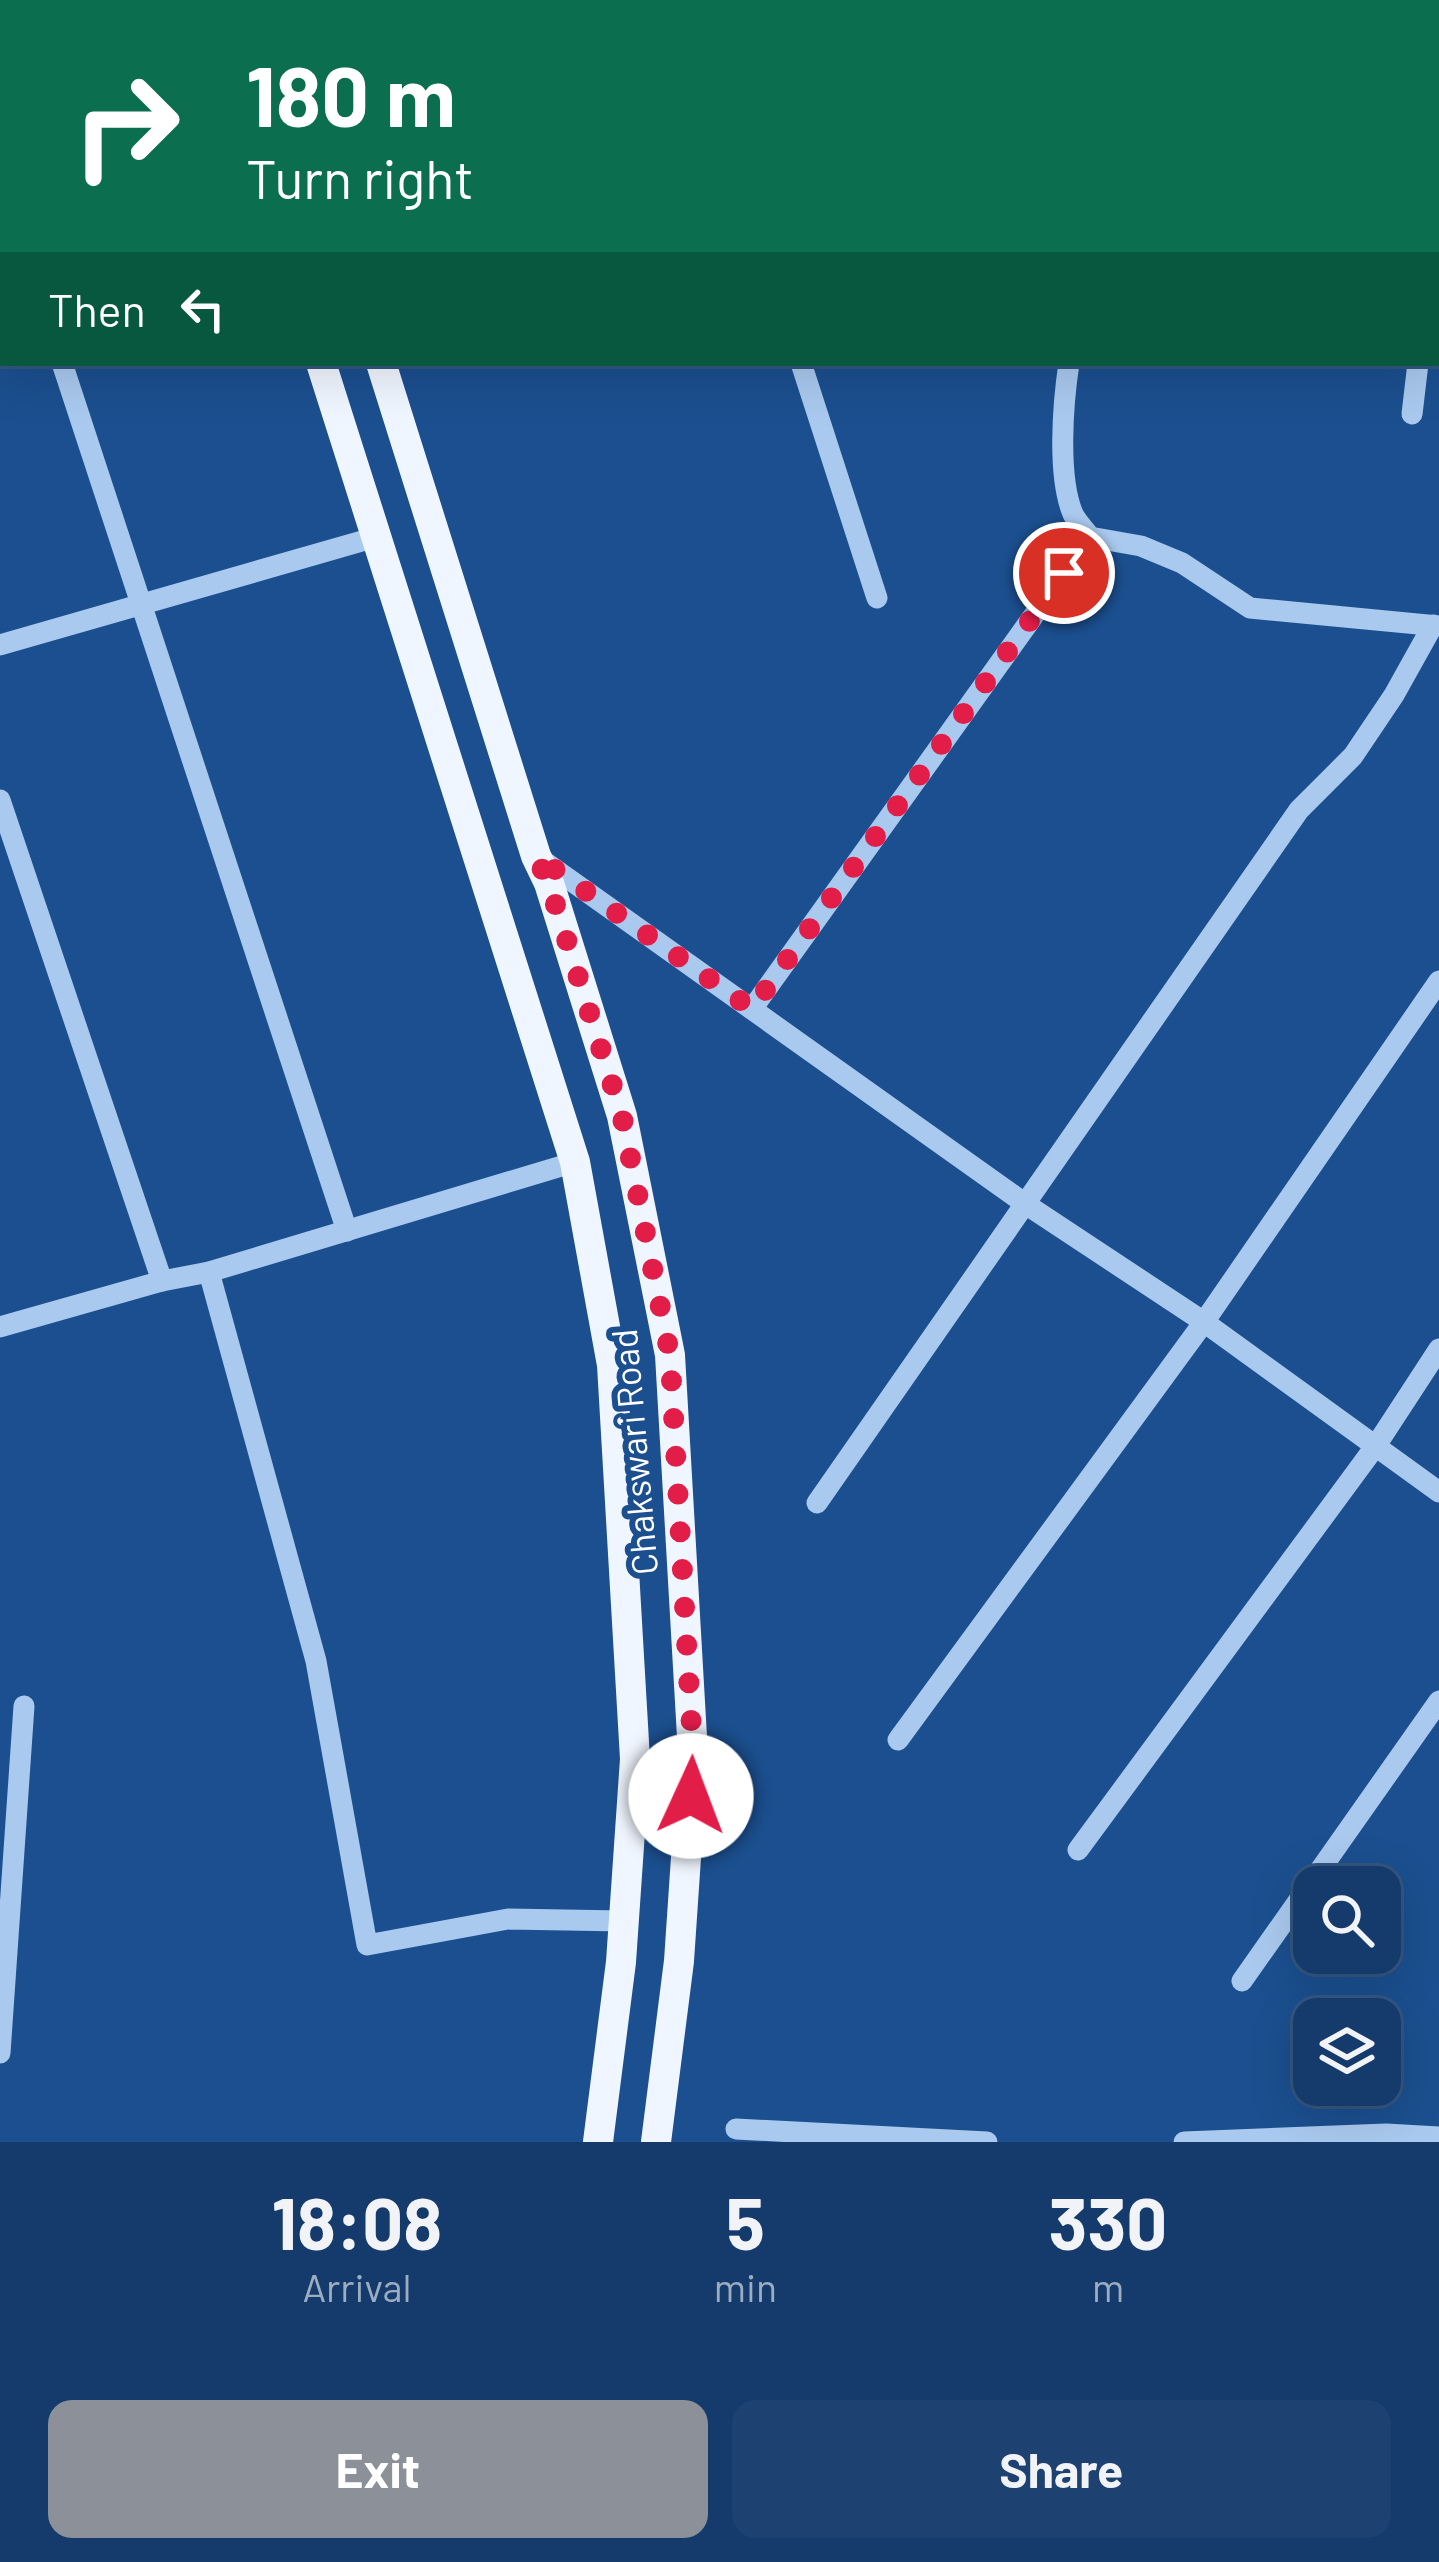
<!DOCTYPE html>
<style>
body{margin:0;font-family:Barlow,sans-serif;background:#1d4271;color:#f1f3f6;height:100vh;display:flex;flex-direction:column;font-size:45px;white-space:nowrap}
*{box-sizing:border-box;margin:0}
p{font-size:39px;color:#9dadc1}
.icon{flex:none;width:66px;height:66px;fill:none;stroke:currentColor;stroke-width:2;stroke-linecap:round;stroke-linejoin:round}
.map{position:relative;height:2142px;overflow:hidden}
.sheet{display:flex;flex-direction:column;background:#143b6b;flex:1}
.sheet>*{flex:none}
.top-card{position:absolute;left:0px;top:0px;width:1440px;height:366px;box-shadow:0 12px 48px #0002,0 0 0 3px #33557e;background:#0b6e4f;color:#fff;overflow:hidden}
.tools{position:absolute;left:1293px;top:1866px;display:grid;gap:24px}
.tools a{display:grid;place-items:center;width:108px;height:108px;border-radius:24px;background:#143b6b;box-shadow:0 12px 48px #0002,0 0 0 3px #33557e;font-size:60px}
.pin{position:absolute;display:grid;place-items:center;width:102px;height:102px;color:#fff;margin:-51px;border:6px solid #fff;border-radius:50%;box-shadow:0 3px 12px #0007}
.me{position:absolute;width:132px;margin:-66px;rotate:2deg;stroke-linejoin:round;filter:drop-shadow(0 0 9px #0008)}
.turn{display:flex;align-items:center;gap:42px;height:252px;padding:0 48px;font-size:54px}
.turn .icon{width:156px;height:156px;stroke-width:2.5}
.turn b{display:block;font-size:84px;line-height:102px}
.then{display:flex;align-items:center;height:114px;padding:0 48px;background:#0003;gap:24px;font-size:45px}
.eta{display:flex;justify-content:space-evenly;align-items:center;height:204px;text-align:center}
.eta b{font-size:72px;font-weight:700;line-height:84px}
.button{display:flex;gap:24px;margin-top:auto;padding:24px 48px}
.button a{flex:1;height:138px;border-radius:24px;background:#8c9099;color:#fff;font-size:48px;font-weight:700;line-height:138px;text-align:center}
.button a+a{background:#1d4271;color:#f1f3f6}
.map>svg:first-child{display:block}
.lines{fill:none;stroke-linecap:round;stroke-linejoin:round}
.minor{stroke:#a9c9ee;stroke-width:21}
.major{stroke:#f0f6ff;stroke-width:30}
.route{stroke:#e11d48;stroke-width:21;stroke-dasharray:0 37.8}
.labels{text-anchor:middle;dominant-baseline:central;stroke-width:12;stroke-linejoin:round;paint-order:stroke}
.street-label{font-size:36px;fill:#fff;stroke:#1b4f8f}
</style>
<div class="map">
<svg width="1439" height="2142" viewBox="0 0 1439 2142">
<rect width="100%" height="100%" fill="#1b4f8f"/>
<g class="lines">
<g class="minor">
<polyline points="837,0 837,3"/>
<polyline points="1437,105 1439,105"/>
<polyline points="0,170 3,180"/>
<polyline points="1437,199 1439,182"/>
<polyline points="62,363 347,1231"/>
<polyline points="801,363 877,598"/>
<path d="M1069,363C1063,403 1057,476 1073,514C1077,522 1085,530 1090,537L1141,546L1182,563L1250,608L1439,626"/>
<polyline points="1412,414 1418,363"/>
<polyline points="0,645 376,537"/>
<polyline points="0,800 162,1281"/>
<polyline points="542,860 1027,1205 1204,1322 1439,1492"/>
<polyline points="752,1009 1090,537"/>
<polyline points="209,1272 316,1661 367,1945 508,1919 623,1921"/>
<polyline points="0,1327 162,1281 209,1272 575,1162"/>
<polyline points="817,1503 1299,810 1353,756 1394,695 1433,625"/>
<polyline points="898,1740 1204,1322 1439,981"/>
<polyline points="1078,1850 1377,1444 1439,1349"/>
<polyline points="1242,1981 1439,1701"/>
<polyline points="0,2053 24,1706"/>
<polyline points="736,2129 987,2142"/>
<polyline points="1184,2142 1386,2134 1439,2137"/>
</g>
<g class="major">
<polyline points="202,0 202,3"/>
<polyline points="264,0 265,3"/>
<polyline points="321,363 575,1162 612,1365 635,1759 621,1962 598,2142"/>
<polyline points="381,363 536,856 549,883 622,1116 670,1355 693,1754 679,1961 656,2142"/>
</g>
</g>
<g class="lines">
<polyline class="route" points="691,1796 693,1754 670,1355 622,1116 549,884 536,856 752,1009 1064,573"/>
</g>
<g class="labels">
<g class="street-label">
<text transform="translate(633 1452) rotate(-95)">Chakswari Road</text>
</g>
</g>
</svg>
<div class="tools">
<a><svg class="icon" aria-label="search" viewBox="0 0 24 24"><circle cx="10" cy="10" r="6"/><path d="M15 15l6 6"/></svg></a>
<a><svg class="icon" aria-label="layers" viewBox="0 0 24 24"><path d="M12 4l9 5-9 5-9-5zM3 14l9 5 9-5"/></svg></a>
</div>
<div class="pin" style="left:1064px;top:573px;background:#d93025"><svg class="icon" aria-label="arrive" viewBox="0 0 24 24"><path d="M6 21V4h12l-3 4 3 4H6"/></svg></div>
<svg class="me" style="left:691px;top:1796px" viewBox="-20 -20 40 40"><circle r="19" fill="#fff"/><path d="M0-13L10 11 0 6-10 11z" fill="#e11d48"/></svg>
<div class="top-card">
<div class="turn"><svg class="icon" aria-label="right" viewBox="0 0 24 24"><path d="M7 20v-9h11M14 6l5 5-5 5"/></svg><div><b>180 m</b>Turn right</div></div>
<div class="then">Then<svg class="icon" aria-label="left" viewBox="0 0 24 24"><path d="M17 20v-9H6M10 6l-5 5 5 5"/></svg></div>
</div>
</div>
<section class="sheet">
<div class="eta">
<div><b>18:08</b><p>Arrival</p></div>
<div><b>5</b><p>min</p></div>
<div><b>330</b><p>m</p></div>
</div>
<div class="button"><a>Exit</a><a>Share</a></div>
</section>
